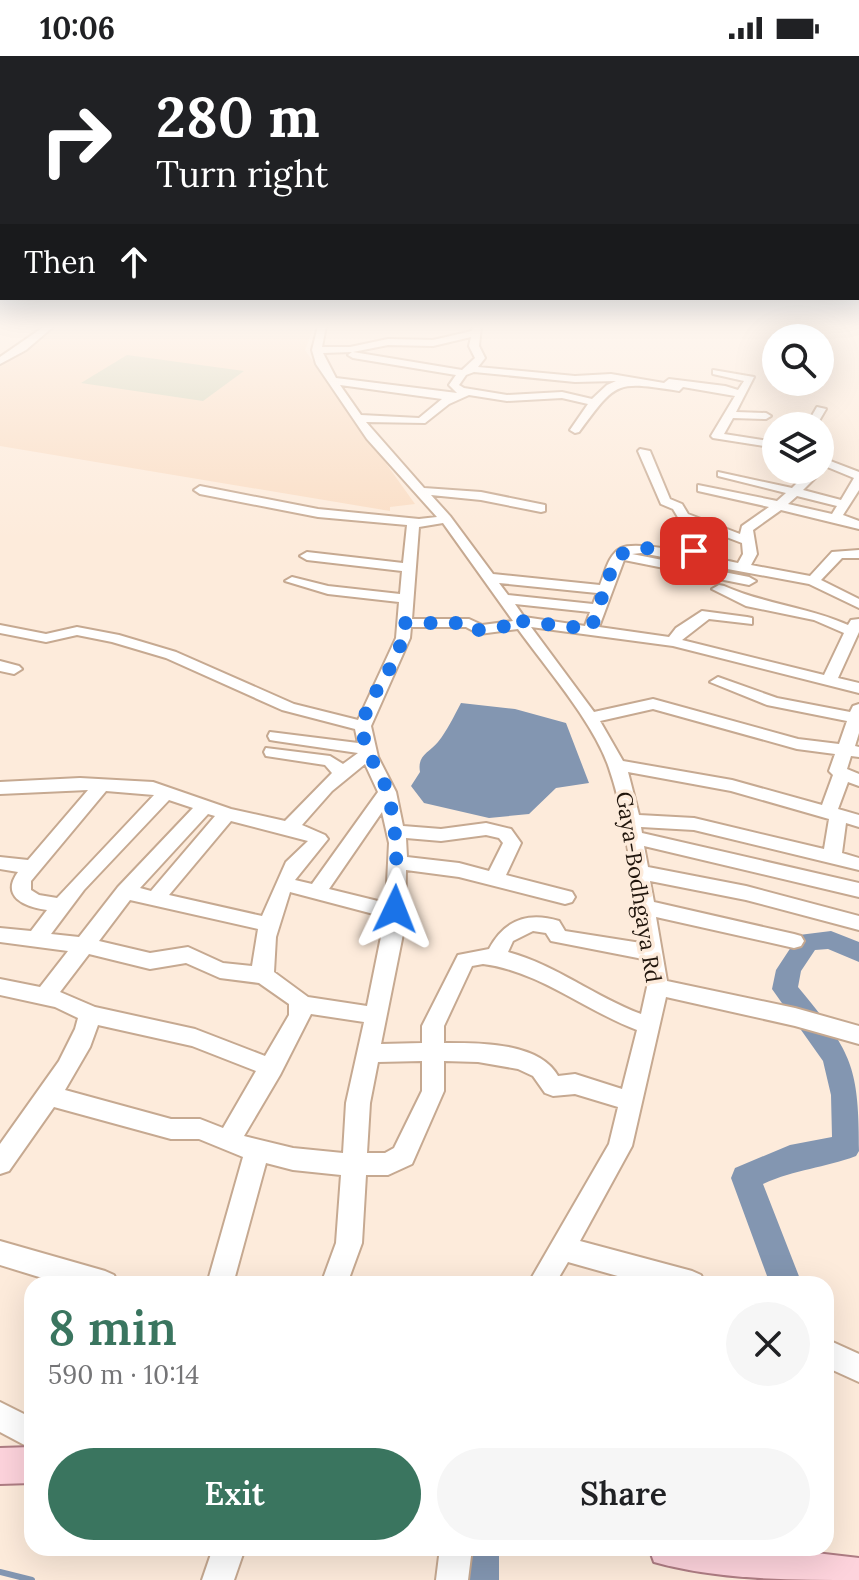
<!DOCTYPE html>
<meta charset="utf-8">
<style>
body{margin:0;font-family:Lora,serif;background:#f6f6f6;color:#202124;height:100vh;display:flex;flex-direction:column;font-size:30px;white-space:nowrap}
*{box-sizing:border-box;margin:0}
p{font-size:26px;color:#757577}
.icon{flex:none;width:44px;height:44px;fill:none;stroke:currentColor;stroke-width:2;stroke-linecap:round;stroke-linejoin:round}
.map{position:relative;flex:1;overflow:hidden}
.sheet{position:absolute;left:24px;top:1220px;width:810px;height:280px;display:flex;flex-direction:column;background:#fff;border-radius:24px;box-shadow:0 8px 32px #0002}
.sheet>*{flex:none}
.hud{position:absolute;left:0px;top:0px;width:860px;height:244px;box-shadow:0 8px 32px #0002;background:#202124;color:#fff;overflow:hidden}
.tools{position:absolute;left:762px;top:268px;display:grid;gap:16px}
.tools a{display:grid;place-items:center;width:72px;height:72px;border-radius:50%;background:#fff;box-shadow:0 8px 32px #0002;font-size:40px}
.pin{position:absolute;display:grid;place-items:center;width:68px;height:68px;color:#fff;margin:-34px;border-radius:16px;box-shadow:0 4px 12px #0006}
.me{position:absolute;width:88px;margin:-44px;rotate:2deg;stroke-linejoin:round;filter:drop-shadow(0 0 6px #0008)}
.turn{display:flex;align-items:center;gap:28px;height:168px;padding:0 24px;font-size:36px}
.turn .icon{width:104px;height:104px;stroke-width:2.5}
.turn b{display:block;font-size:56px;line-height:68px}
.then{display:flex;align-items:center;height:76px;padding:0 24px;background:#0003;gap:16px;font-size:30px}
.round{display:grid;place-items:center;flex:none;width:84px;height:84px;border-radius:42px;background:#f6f6f6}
.summary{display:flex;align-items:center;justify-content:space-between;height:136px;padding:0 24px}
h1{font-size:48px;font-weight:600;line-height:60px;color:#3a755f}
.primary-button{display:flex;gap:16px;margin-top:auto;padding:16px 24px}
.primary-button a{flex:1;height:92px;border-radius:48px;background:#3a755f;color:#fff;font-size:32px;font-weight:600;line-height:92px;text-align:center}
.primary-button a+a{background:#f6f6f6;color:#202124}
.status{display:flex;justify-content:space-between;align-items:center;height:56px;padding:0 40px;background:#fff;direction:ltr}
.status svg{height:22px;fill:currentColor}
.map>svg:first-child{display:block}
.built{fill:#faddc4}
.green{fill:#cdd2b7}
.water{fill:#8396b1}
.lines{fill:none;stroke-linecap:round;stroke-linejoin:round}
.stream{stroke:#8396b1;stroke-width:6}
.river{fill:#8396b1;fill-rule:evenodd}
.minor-casing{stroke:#c6a991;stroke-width:4}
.major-casing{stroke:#af7d84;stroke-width:4}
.minor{fill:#fff;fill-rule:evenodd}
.major{fill:#fdd3dc;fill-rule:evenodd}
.route{stroke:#1a73e8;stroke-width:14;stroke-dasharray:0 25.2}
.labels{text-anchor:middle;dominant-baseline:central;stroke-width:7;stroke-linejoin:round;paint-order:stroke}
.street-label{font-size:22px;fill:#20150c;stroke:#fdebdb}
</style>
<div class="status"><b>10:06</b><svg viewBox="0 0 49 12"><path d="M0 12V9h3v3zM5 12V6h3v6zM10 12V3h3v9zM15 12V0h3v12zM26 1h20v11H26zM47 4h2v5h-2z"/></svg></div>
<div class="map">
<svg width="859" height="1524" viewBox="0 0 859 1524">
<rect width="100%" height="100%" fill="#fdebdb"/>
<polygon class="built" points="55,270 314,270 305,294 415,448 390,451 390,455 0,390 0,307 25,293"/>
<polygon class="green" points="127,299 244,315 203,345 81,327"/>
<path class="water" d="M461,647L515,653L566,667L589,727L556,732L529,758L489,762L424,747L411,730L420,716C417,699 429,697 438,686C447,675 454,660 461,647Z"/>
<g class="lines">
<polyline class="stream" points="0,1516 32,1524"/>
<g class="river">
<path d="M831,875L859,886V906L828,893L815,894L801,915L798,931C852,996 859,1010 859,1095L856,1100C824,1112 796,1113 763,1128L802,1228H770L731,1122L735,1112L790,1089L832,1081L831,1039L823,1005L772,933L776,914L799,879Z"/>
<polygon points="463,1492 499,1492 499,1524 459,1524"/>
</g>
<defs>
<g id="minor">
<polygon points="45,270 54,270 26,294 0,308 0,301"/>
<path d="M318,270H326L322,291H350L388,283L433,284L472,275L473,270H481L479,290L485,302L478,311L575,320L611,318L664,327L669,323L725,330L738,334L744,325L713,318V314L754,321L736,356L766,357L771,360L766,363L733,362L724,378L776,386V392L713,382L711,380L735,340L683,331L679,335C615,325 617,325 579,376L575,377L570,374L588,348L562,342L507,345L469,339L449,348L425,367L366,366L424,432L481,436L545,449V455L541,456L481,444L431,439L450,460L493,518L600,529C605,517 608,499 621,492C639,483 716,503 738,507L743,498L742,487L679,463L673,453L661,448L638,395L640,393L650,395L670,443L682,448L688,458L740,478L742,470L769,451L698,435V429L777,445L786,437L718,420V416L792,432L810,414H820V411L821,416L803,434L841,444L854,422L820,408V401L859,416V434L843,459L859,465V473L781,454L753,474L757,498L751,509L810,520L832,496L859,494V502H842L821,524L859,543V552L809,528L641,497L632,498L749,521L756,525L749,529L624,504L599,571L669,581L676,572L702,555L747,561L752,562V568L709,563L682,584L824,619L844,577L814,564L746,550L712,533L719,529L724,530C764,548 808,551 848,569L851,564L859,563V576L838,622L859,627V637L673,590L531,571L594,656L653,643L798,683L839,688L847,665L767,649L710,626L718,621L777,642L850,656L853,650L859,648V677L855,690L859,691V701L851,700L847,713L859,718V730L848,726L838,753L859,759V771L846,767L842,797L859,802V814L694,774L641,771L642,777L859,827V841L644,790L648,811L746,830L859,860V874L746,844L650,825L654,846L794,878L801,880L804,885L801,890L794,892L656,861L667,925L795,952L859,970V988L795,970L666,941L632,1090L580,1185L692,1215L701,1219L705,1228H646L568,1206L555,1228H528L609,1088L618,1051L575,1038L553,1040L545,1037L533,1020L518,1013L478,1006L444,1005V1035L412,1108L388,1119H366L362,1187L347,1228H321L336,1187L341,1119L293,1114L266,1107L233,1228H207L243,1101L199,1083H171L54,1051L9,1115L0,1118V1088L59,1005L75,973L78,962L55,951L0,939V923L40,931L68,895L0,886V872L31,875L47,854C25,851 0,841 18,816L0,813V801L28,804L88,734L0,738V726L80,722L153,726L231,753L285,765L332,717L325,709L266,700L264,696L266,692L330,700L343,708L358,697L276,685L270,684L268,680L270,676L358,687L355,673L282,654L166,602L112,586L77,579L46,586L0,577V569L46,578L77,571L119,579L176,596L294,648L358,664L396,582L399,546L328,538L285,525L292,521L328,530L400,538L402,515L307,504L300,500L307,496L403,507L407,469L318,461L200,438L194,434L200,430L318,453L419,463L437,461L367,383L316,308L312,294ZM471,281L469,290L475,302L462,314L353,296L388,289L433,290ZM352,296L348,299L353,302L456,319L449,329L457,337L336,322L323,297ZM474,316L575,326L616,325L607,329L592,343L562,336L507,339L464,332L459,329L466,319ZM340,329L442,343L419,362L361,359ZM797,440L837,450L832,458L788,448ZM443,467L513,565L482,569L469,563H412L419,471ZM499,527L597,537L593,548L508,539ZM515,548L590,556L585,570L524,561ZM411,571H466L479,578L518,573C546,612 594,667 609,712C628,767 632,829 641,887L565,875L559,865C527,855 504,865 489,893L458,899L422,970V987L381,988L405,868L406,814L459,821L565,848L572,846L575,841L572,836L506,819L521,787L511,773L486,767L441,773L403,770L396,736L378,701L371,670L410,582ZM653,653L797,693L835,698L829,715L833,719L822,749L732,724L623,705L600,665ZM365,708L378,736L312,828L295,824L328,783L325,779L302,769L332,735ZM628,716L731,735L829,763L824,793L694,762L639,759ZM106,735L154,739L57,842L39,839L31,834V825ZM169,744L193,752L118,831L79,881L51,878L84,834ZM382,756L389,787L386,847L329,833ZM208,758L215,760L151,835L140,832ZM231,765L308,785L286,806L262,860L169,839ZM486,779L499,782L503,787L489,815L459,807L407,801L406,782L441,785ZM290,836L385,861L367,950L308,941L274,916L276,881ZM130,844L258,873L252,910L223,907L188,891L150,897L99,885ZM533,875L546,877L551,885L643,903L647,931L641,958C595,941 556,909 508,896L513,885ZM89,898L150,913L186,907L220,922L259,927L289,948V959L265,1000L195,973L95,951L60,936ZM483,908C539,915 584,954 637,974L622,1033L575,1018L558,1020C539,986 479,987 444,987V970L472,910ZM311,958L364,966L346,1047L343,1097L293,1092L244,1080L280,1019ZM98,969L192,990L256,1015L223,1072L200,1063H171L65,1034L90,991ZM422,1005V1035L394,1092L385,1097H367L370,1047L378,1006Z"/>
<polygon points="817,351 826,353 816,370 806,370"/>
<polygon points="0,605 19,610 22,613 14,618 0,615"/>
<polygon points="0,1185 105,1215 114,1219 118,1228 62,1228 0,1209"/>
<polygon points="826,1283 859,1298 859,1326 826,1311"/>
<polygon points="0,1346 32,1362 32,1393 0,1376"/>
<polygon points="213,1492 245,1492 234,1524 202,1524"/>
<polygon points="440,1492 472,1492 468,1524 436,1524"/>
</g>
<g id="major">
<polygon points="32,1391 32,1427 0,1428 0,1392"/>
<path d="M649,1492H773L859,1502V1524C792,1524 718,1524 654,1506Z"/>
</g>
</defs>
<use href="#minor" class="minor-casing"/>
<use href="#major" class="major-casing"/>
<use href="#minor" class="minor"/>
<use href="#major" class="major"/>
</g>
<linearGradient id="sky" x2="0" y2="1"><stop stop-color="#7fa8d2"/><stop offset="0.56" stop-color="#fef6ef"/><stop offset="1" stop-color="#fef6ef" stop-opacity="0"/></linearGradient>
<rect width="859" height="483" fill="url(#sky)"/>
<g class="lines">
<path class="route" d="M395,853C397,813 398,777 388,738C382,715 361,695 363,669C367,636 404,607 404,567H469L479,574L522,568L520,565L591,573L611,515L621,498L645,492L689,499L694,495"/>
</g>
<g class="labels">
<g class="street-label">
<text transform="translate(639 831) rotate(81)">Gaya-Bodhgaya Rd</text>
</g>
</g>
</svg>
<div class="tools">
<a><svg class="icon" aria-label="search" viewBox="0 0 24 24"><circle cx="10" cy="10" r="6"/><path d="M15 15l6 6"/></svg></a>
<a><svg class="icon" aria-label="layers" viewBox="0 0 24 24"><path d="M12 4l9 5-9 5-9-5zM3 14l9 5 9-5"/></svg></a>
</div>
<div class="pin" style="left:694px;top:495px;background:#d93025"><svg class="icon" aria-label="arrive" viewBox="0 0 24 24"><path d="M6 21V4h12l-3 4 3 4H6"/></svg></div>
<svg class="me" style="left:395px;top:853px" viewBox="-20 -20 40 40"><path d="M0-17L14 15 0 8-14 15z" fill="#1a73e8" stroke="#fff" stroke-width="4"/></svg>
<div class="hud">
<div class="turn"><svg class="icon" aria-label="right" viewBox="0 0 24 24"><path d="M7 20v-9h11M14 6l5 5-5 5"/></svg><div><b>280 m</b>Turn right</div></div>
<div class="then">Then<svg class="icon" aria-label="ahead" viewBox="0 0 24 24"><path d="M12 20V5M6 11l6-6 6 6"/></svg></div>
</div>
<section class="sheet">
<div class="summary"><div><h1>8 min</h1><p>590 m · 10:14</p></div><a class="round"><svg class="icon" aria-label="close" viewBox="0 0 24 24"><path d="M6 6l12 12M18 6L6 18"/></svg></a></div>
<div class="primary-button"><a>Exit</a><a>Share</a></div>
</section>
</div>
